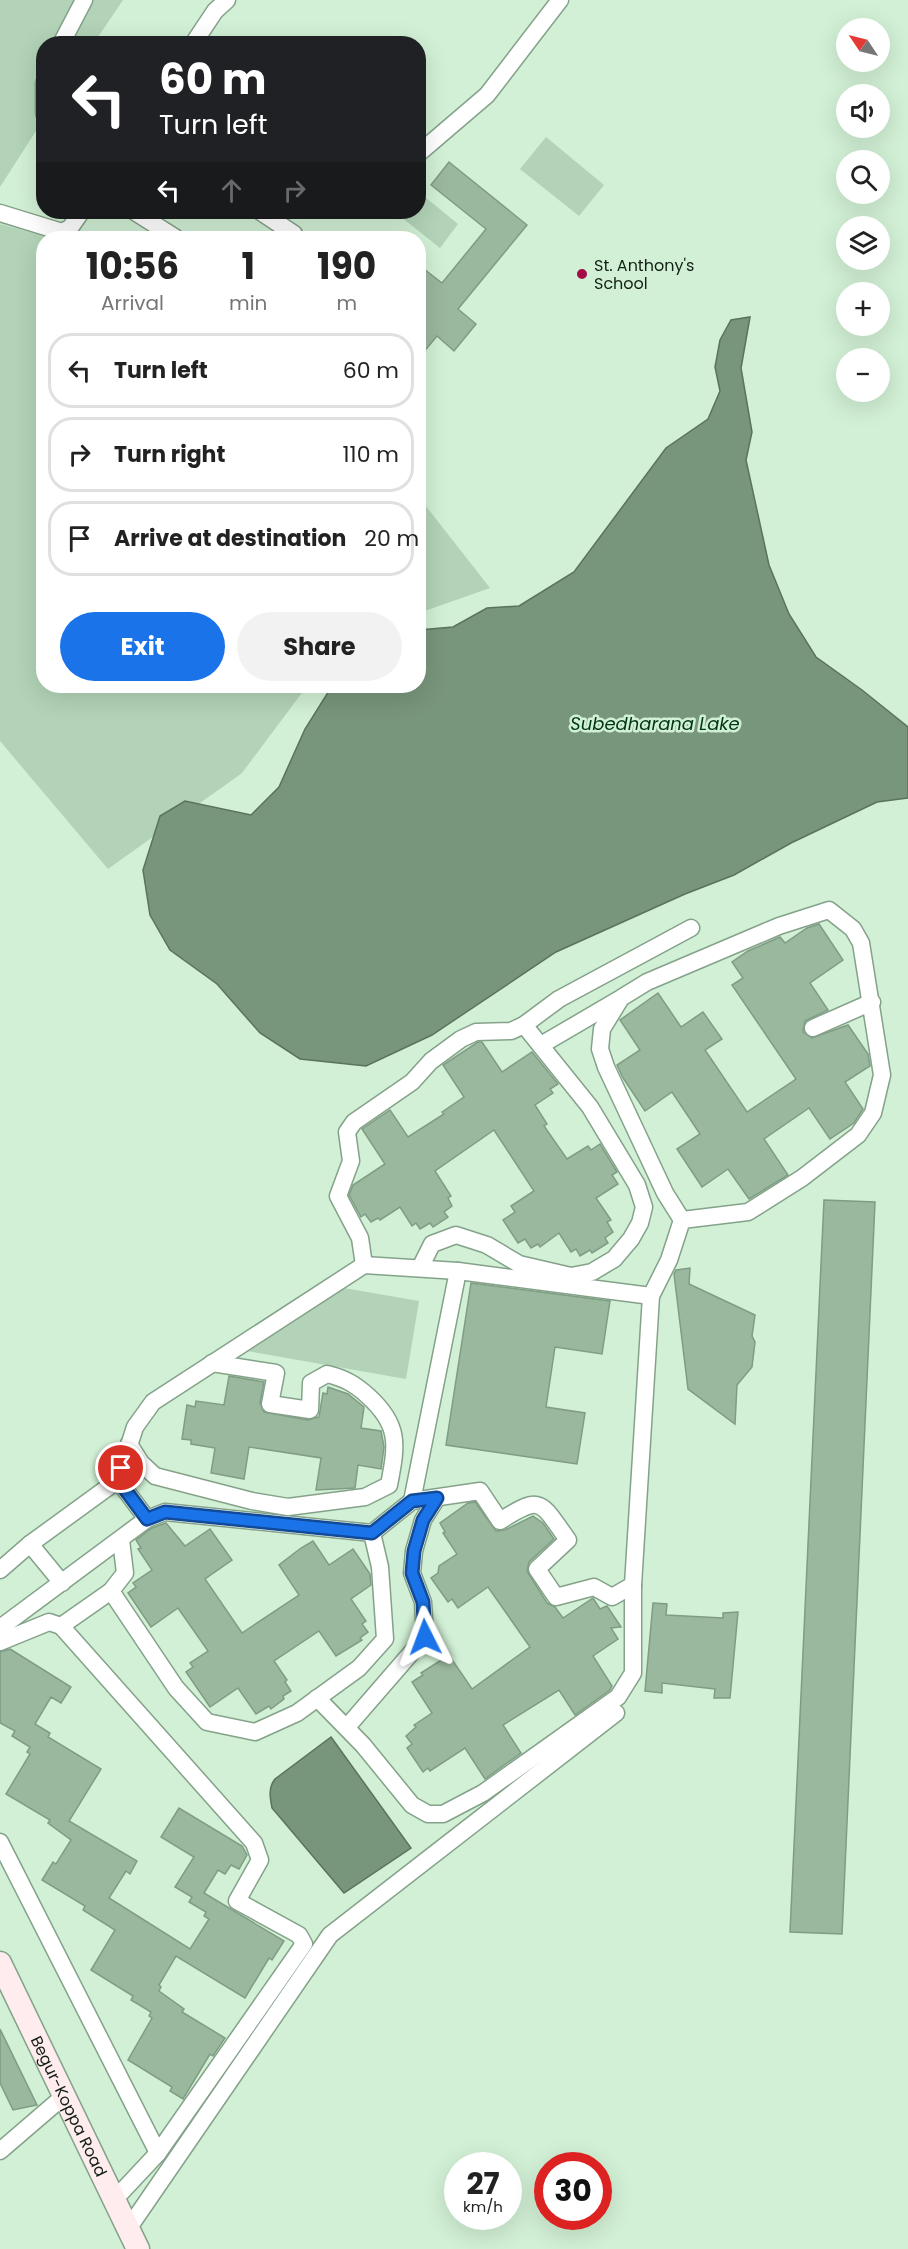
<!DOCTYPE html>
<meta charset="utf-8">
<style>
body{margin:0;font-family:Poppins,sans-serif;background:#f2f2f2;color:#222;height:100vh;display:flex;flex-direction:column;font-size:22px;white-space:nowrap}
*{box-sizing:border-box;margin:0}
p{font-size:20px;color:#767676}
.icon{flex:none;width:33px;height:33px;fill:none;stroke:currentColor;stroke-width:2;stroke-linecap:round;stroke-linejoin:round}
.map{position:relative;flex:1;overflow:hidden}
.drawer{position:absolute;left:36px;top:231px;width:390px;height:462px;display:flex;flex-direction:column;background:#fff;border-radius:24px;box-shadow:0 6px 24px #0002}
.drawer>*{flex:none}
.guide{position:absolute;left:36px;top:36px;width:390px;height:183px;border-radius:24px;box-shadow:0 6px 24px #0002;background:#202124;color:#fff;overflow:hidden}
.needle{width:39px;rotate:305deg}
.buttons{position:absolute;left:836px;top:18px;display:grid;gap:12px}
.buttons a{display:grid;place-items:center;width:54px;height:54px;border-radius:50%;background:#fff;box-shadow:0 6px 24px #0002;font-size:30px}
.speed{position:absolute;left:444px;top:2152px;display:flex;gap:12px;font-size:30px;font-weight:700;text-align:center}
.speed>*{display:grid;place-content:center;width:78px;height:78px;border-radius:50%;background:#fff;box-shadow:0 6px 24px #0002;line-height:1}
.speed small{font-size:15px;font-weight:400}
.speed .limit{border:9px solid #d22;background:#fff;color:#111}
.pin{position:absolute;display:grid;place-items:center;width:51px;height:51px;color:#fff;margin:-26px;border:3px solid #fff;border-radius:50%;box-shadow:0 2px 6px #0007}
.me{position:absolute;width:66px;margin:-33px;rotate:357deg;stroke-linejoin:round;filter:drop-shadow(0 0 4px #0008)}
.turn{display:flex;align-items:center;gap:21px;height:126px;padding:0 24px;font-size:27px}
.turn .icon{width:78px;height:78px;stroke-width:2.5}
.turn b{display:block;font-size:42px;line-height:51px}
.lanes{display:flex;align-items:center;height:57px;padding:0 24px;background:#0003;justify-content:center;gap:30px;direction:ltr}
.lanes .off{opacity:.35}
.eta{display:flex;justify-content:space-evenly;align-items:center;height:102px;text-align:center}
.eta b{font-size:36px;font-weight:700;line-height:42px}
.cta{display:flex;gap:12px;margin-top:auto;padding:12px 24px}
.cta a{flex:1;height:69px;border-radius:36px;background:#1a73e8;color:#fff;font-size:24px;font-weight:700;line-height:69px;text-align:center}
.cta a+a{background:#f2f2f2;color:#222}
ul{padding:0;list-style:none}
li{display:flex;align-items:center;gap:18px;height:75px;margin:0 12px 9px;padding:0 12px;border:3px solid #e0e0e0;border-radius:24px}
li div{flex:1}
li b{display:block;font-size:22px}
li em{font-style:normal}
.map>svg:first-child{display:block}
.green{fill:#b2d3b7}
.water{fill:#78967c;stroke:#5a735d;stroke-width:1.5}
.building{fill:#9ab89e;stroke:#7f9c84;stroke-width:1.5}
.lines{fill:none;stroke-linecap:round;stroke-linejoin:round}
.street-casing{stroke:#84a289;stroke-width:19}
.secondary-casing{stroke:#84a289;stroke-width:25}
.street{stroke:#fff;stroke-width:16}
.secondary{stroke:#feecef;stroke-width:22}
.route-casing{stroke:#114b97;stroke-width:15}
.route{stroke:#1a73e8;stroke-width:10}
.poi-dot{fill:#a30b47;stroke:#d1f0d5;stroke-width:2}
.labels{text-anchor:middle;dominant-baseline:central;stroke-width:5;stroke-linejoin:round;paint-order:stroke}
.poi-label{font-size:16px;fill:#142016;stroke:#d1f0d5;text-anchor:start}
.street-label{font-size:16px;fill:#142016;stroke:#d1f0d5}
.water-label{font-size:18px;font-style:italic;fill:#003613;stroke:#d1f0d5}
</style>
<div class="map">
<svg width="908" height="2249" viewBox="0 0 908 2249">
<rect width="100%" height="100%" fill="#d1f0d5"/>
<g class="green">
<polygon points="0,0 123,0 94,43 44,44 43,120 0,187"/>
<polygon points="546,137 604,185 579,216 520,169"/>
<polygon points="420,193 458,224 440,248 401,217 405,212 418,212"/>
<polygon points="0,224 51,238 44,238 44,686 307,686 242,773 108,869 0,741"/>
<polygon points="418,496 490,588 419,613 418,613"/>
<polygon points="338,1287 419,1301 406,1379 247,1351"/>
</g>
<g class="water">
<polygon points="750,317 741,368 752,432 746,460 769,565 789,614 816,657 862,690 908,727 908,798 877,802 791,843 734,875 685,894 556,952 432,1035 366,1066 300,1059 260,1033 217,984 170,950 150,915 143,870 160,816 185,801 251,815 279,787 305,729 332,686 418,686 419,630 453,627 487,608 519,606 574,572 666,448 708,419 720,391 715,367 720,340 731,320"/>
<path d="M331,1737L411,1848L344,1893L272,1808C270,1797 268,1788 275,1779Z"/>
</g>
<g class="building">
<polygon points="449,162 527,225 458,309 476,324 454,351 437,336 418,359 418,277 424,269 442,283 486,229 431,185"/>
<polygon points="819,924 843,960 810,983 828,1010 805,1021 803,1032 812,1038 848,1025 868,1054 870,1066 845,1082 863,1109 854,1123 830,1139 809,1108 764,1139 788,1175 749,1199 728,1169 702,1187 677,1149 700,1134 672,1092 645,1111 623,1078 617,1065 640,1050 620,1020 658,993 681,1027 703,1012 722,1039 705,1050 747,1112 796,1079 732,985 743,978 732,962 748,951 780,937 785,943 807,928"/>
<polygon points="478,1042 482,1042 502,1072 532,1052 558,1084 550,1089 553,1093 535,1105 547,1124 544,1126 567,1159 588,1146 591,1150 600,1144 617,1172 612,1175 618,1184 596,1198 611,1220 607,1222 613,1232 605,1238 608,1243 592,1253 590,1250 580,1256 576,1249 571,1252 559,1233 540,1247 538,1244 531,1248 525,1239 518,1243 503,1220 515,1212 511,1206 534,1191 494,1130 435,1171 451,1196 448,1198 452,1206 444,1212 448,1217 433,1227 430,1223 420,1229 416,1223 412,1226 400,1207 380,1220 378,1218 371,1222 365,1214 361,1217 349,1195 353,1185 385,1164 362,1129 390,1110 408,1137 444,1114 442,1112 464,1097 443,1065"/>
<polygon points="824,1200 875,1202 842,1934 790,1932"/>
<polygon points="690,1268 689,1284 755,1315 752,1336 755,1342 752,1367 737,1385 735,1424 688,1389 674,1274 676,1270"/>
<polygon points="471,1283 610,1301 602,1354 555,1347 546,1407 585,1413 577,1464 446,1445"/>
<polygon points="229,1376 264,1382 260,1403 264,1412 308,1420 319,1417 323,1393 327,1394 328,1387 348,1394 364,1407 361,1428 381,1431 384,1447 381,1469 358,1465 355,1488 316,1490 321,1458 249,1447 244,1479 211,1473 215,1448 191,1444 191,1440 182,1439 187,1405 195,1407 196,1401 224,1405"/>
<polygon points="475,1502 496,1531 505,1530 533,1516 543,1523 554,1539 529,1562 527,1571 547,1603 555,1607 563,1618 593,1598 600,1609 607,1606 621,1627 611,1628 618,1639 593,1656 612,1686 610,1690 575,1715 559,1690 503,1725 521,1753 485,1779 465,1748 430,1771 428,1768 423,1772 407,1748 412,1744 406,1736 416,1727 414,1725 432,1713 412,1682 423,1675 421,1673 449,1655 472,1689 530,1647 488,1587 458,1608 452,1599 448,1602 431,1578 438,1573 439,1566 457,1554 443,1533 445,1532 440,1523 468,1503"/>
<polygon points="166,1523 185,1546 210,1529 232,1560 205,1579 242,1633 299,1595 279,1565 301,1548 313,1541 329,1565 353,1549 370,1574 371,1585 351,1599 366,1621 362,1624 368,1632 360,1638 362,1640 336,1656 319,1631 274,1661 287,1680 285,1682 291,1691 283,1696 284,1699 271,1709 269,1706 256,1714 238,1688 210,1707 186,1672 193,1667 190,1663 208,1651 178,1608 151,1627 128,1593 136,1587 133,1583 152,1570 138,1549 141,1548 136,1540 152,1528"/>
<polygon points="653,1603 667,1604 666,1615 723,1618 723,1613 738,1612 730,1698 714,1698 715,1689 662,1683 662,1693 645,1691"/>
<polygon points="10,1649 71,1687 61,1703 51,1697 35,1724 50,1733 48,1737 101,1769 69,1821 137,1861 130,1874 126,1871 109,1898 190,1949 209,1919 204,1916 206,1912 189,1902 192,1897 175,1887 194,1857 161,1837 179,1808 242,1846 247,1855 239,1869 231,1865 225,1874 218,1870 204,1893 284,1941 272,1960 269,1958 245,1998 176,1956 159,1985 161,1987 159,1991 184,2009 182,2012 225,2038 213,2056 210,2054 183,2099 170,2091 172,2087 128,2060 152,2018 149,2016 151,2012 131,2000 133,1996 91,1970 115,1930 83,1910 85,1906 42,1880 53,1862 56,1864 71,1840 48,1823 50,1820 6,1794 30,1754 27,1752 30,1747 12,1736 15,1731 0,1723 0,1652"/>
<polygon points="0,2029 37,2105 13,2110 0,2083"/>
</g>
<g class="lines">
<defs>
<g id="street">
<polyline points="61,44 84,0"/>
<polyline points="193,44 215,11 227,0"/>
<polyline points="44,83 44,113"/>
<polyline points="418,154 487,95 560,0"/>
<polyline points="135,212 176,238"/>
<polyline points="261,212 294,234"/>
<polyline points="0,213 62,232 70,228 81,212"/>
<polyline points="813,1028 872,1002"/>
<polyline points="541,1045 618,1000"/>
<polyline points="364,1265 360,1238 338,1196 351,1161 347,1132 354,1122 412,1082 431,1061 461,1039 476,1032 511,1031 524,1025 559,999 691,928"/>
<polyline points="420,1268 432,1244 456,1235 487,1245 519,1264 571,1276 592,1272 614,1259 631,1239 640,1223 644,1207 637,1185 590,1107 524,1025"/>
<path d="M129,1444L141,1463L155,1476L252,1501L288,1507L365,1497L389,1485C397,1444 400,1425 368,1396C355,1384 344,1378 327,1374L311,1383L310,1410L270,1404L276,1373L212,1363"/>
<polyline points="118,1480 147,1519"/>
<polyline points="412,1501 458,1271"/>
<polyline points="121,1540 125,1573 111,1591 176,1688 207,1722 255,1732 297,1713 359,1668 385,1639 380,1567 372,1533"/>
<polyline points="30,1544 62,1583"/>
<polyline points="0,1570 30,1544 118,1480 135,1427 153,1402 364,1265 458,1271 651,1296"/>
<polyline points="111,1591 61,1626 254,1843 260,1860 237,1901 299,1935 304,1944 158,2153 114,2200"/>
<path d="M0,1628L147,1519L165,1512L372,1533L412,1501L480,1491L500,1521C542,1494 540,1501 568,1540L537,1569L556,1597L594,1587L612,1597L633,1585"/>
<polyline points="0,1642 49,1622 61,1626"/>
<polyline points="317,1698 363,1745 412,1805 428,1814 443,1814 483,1793 618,1697 633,1673 633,1585 651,1296 669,1260 682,1220 665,1193 606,1067 600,1049 602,1029 621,998 647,982 779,926 829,910 853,929 861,943 882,1075 873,1113 858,1135 802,1178 748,1212 682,1220"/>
<polyline points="347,1727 425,1637 423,1602 412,1573 414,1551 423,1520 437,1498"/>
<polyline points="0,1842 158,2153"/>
<polyline points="0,2151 64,2096"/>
<polyline points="128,2229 330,1935 616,1713"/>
</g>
<g id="secondary">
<path id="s1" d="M0,1963L138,2249"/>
</g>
</defs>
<use href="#street" class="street-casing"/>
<use href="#secondary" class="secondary-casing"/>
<use href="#street" class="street"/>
<use href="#secondary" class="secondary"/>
</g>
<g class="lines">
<defs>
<polyline id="route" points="121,1468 118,1480 147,1519 165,1512 372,1533 412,1501 437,1498 423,1520 414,1551 412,1573 423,1602 425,1637"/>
</defs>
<use href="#route" class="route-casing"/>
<use href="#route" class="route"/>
</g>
<circle class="poi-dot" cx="582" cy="274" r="6"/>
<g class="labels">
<g class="poi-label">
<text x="594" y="265">St. Anthony's<tspan x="594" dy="18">School</tspan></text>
</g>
<g class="street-label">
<text stroke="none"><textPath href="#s1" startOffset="159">Begur-Koppa Road</textPath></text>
</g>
<g class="water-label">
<text x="655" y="723">Subedharana Lake</text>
</g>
</g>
</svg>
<div class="buttons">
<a><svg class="needle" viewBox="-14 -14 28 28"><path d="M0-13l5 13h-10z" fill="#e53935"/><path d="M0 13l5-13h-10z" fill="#767676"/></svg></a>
<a><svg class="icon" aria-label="sound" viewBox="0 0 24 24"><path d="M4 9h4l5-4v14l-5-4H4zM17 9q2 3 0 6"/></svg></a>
<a><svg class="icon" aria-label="search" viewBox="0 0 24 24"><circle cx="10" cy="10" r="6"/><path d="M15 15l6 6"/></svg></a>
<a><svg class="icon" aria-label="layers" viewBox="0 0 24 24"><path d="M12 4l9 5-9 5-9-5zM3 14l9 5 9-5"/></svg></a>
<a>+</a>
<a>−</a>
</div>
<div class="speed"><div>27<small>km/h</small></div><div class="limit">30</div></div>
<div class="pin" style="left:121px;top:1468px;background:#d93025"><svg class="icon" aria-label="arrive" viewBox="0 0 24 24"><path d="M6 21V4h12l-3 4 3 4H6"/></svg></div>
<svg class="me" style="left:425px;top:1637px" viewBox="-20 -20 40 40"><path d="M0-17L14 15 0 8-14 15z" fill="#1a73e8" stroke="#fff" stroke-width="4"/></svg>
<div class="guide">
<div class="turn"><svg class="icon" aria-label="left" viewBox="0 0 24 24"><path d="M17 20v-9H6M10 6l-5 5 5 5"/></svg><div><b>60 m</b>Turn left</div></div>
<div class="lanes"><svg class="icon" aria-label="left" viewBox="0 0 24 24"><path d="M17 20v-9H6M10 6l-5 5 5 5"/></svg><svg class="icon off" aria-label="ahead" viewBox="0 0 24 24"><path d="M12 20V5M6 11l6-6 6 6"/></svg><svg class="icon off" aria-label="right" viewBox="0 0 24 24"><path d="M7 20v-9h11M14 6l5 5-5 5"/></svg></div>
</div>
<section class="drawer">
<div class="eta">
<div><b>10:56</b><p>Arrival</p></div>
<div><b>1</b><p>min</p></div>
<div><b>190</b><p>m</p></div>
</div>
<ul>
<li><svg class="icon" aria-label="left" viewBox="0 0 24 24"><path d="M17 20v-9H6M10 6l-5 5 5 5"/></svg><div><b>Turn left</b></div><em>60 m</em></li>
<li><svg class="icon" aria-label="right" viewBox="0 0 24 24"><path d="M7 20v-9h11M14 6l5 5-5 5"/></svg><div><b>Turn right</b></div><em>110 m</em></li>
<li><svg class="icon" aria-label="arrive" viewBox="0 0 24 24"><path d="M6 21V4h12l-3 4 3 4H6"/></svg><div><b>Arrive at destination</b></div><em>20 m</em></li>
</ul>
<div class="cta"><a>Exit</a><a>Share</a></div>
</section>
</div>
